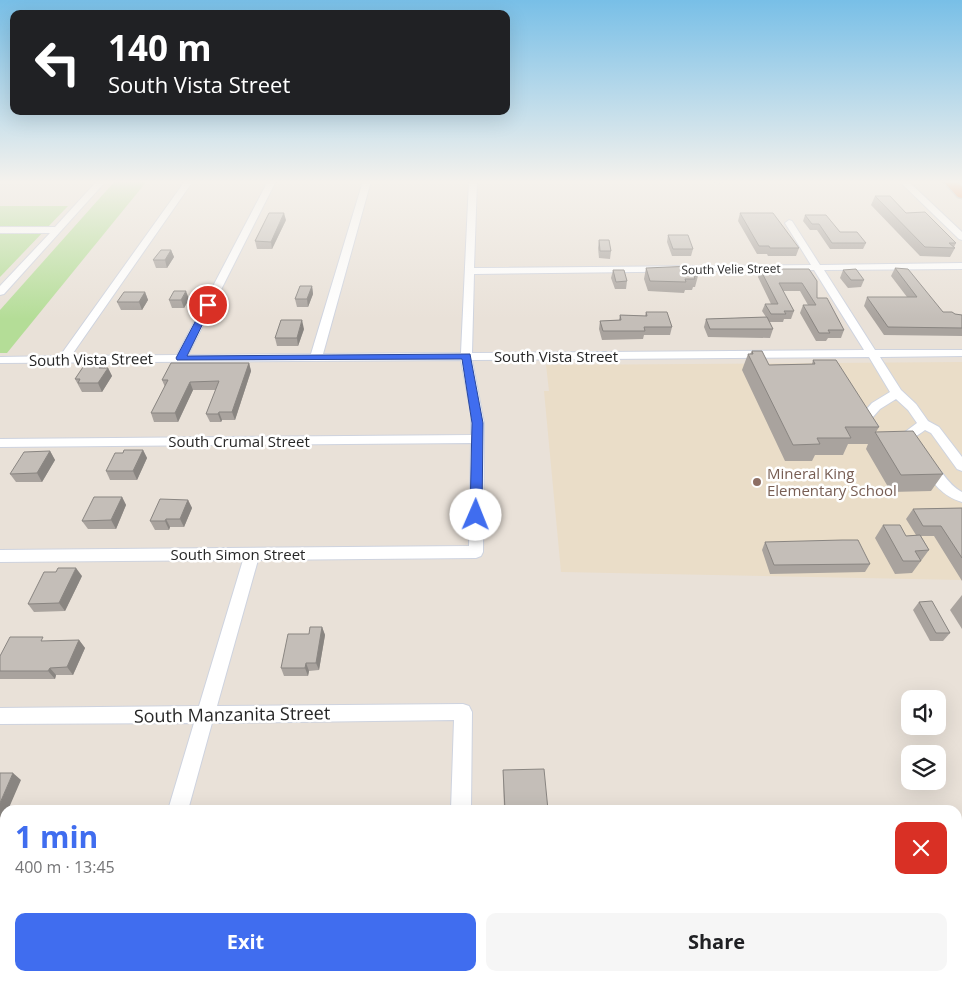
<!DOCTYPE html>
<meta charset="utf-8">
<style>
body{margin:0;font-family:"Open Sans",sans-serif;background:#f6f6f6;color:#202124;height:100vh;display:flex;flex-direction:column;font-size:19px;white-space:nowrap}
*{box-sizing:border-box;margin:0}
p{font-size:16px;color:#757577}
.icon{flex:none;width:28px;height:28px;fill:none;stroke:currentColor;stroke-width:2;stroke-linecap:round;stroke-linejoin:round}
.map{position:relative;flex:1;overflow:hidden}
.details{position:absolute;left:0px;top:805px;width:962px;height:176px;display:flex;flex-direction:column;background:#fff;border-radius:15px 15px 0 0;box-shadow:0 5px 20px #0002}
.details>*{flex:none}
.top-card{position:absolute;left:10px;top:10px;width:500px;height:105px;border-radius:10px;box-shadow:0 5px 20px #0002;background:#202124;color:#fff;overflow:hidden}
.buttons{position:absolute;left:901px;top:690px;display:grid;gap:10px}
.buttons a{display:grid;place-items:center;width:45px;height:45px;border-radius:10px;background:#fff;box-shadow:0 5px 20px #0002;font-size:25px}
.pin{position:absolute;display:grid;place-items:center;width:42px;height:42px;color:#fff;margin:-21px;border:2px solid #fff;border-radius:50%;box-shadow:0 1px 5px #0007}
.me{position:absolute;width:55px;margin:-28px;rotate:1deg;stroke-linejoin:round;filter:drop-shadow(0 0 4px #0008)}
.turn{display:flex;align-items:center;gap:18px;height:105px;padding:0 15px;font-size:22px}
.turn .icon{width:65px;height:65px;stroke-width:2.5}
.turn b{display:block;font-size:35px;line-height:42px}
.round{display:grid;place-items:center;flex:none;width:52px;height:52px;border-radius:10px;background:#f6f6f6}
.headline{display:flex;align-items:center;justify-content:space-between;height:85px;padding:0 15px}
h1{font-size:30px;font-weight:700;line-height:38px;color:#406def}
.button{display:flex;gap:10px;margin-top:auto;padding:10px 15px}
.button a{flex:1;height:58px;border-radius:10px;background:#406def;color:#fff;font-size:20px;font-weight:700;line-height:58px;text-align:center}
.button a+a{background:#f6f6f6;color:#202124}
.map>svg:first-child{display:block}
.education{fill:#eaddc8}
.green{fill:#b4dd97}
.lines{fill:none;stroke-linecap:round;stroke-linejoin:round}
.minor-casing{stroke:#ced3df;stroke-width:2}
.highway-casing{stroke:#c3c3c3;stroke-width:3}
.minor{fill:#fff;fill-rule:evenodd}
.highway{fill:#f49058;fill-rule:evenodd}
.wall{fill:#a9a39e}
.shaded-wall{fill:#898581}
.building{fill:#c4beb8;stroke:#898581}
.route{fill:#406def;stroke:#2a479b}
.education-dot{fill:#8d6e63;stroke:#fff;stroke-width:2}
.labels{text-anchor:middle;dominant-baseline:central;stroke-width:5;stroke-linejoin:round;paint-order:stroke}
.far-street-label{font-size:12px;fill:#272727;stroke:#fff}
.street-label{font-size:15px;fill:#272727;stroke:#fff}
.education-label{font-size:15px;fill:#785e54;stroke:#fff;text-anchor:start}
.near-street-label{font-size:18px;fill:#272727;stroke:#fff}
</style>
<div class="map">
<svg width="962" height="981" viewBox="0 0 962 981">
<rect width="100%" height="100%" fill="#e9e1d8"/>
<polygon class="education" points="962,362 962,580 561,572 544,391 549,391 546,365"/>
<g class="green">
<polygon points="115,181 147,181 7,353 0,353 0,310"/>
<polygon points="0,206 68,206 0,277"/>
</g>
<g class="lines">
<defs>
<g id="minor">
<polygon points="97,181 106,181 4,294 0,295 0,286 50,233 0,233 0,227 55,227"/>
<path d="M185,181H193L71,356L177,355L268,181H276L188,355L311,354L363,181H371L323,354L461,353L469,181H477L474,268L811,265L785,223L789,220L792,221L820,265L962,263V269L824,270L875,350H962V356L880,357L901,390L916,404L928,421L939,427L962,457V471L957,469L931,433L925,430C915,437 905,445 892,441L891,438L892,435L905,432L917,423L908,410L896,399L880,409L872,418L878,426L876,429H868L859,418L872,403L890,392L869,357L472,360L484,423L483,552L481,556L476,558L258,560L217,706L463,704L469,706L472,712L471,810H451L454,720L212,723L188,810H168L194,723L0,724V708L199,706L243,560L0,562V550L469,546L471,443L0,447V439L471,435V414L461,360L0,363V357L60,356ZM814,270L864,350L472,353L474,274Z"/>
<polygon points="714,181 724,181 720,183"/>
<polygon points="899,181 908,181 962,232 962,240 959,239"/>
<path d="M929,461C939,464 947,485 962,492V502C942,496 933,483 922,466L924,463Z"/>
<polygon points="119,976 142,976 141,981 117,981"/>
</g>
<polygon id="highway" points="943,181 956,181 962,187 962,198 958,197"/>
</defs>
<use href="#minor" class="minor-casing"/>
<use href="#highway" class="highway-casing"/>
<use href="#minor" class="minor"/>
<use href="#highway" class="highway"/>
</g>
<g class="wall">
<polygon points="875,196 906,213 956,243 954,247 955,248 950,257 920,256 871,205"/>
<polygon points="740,213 799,248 796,256 768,256 767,254 757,254 738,221"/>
<polygon points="805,215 840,232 866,243 863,249 830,249 817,230 810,230 803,221"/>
<polygon points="286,220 272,249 257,249 255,241"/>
<polygon points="668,235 693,249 691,256 672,256 667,242"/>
<polygon points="599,240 611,251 610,259 599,258 598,248"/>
<polygon points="171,250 174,257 167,268 156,268 153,260"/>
<polygon points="646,268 698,276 695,287 693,287 692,290 685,290 684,293 648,291 644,279"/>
<polygon points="895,268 943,312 955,314 962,315 962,336 884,335 864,306 867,297 907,297 891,276"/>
<polygon points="760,269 809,269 817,298 844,330 841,338 828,338 826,341 816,341 800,313 803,305 808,305 800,291 783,291 794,311 791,319 784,319 783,322 769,322 773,329 770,338 708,337 704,327 706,319 766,317 762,311 765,304 771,304 758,277"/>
<polygon points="613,270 627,281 626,289 615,289 611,278"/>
<polygon points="843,270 864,280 861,287 848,288 840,278"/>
<polygon points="312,286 313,294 308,307 297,307 295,299"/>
<polygon points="145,292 148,300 142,310 121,310 117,302"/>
<polygon points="189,299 184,308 172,308 169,300"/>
<polygon points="646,312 672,327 670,335 644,335 643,339 602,340 599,329 600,321 619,320 620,315 645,316"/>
<polygon points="304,329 298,346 277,346 275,338"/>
<polygon points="752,351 769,365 812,364 813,360 879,427 876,432 943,474 931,491 891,492 866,449 868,444 848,444 843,455 815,455 812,461 785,461 742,370 748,354 750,354"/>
<polygon points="249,363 251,371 235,420 222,420 221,422 210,422 206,414 216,390 193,390 178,422 154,422 151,413 165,387 162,380"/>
<polygon points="101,364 103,368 108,368 112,376 102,392 82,392 75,379"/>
<polygon points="143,450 147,458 137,480 110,480 106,471 123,453"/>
<polygon points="50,451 55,460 42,482 16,482 10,474"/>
<polygon points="122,497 126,505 116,529 88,529 82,521"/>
<polygon points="188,500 192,508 184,527 170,527 169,530 155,530 150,521"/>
<polygon points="962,508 962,581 934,536 921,536 929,550 912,573 895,574 875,538 883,525 906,536 916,535 906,519 913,509"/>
<polygon points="765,542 870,564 865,572 770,574 762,550"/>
<polygon points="82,576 65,611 34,612 28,604"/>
<polygon points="962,595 962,629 950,610"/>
<polygon points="919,602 950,633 943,641 930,641 913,610"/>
<polygon points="322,627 325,635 319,670 309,671 308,676 284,676 281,668 309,634"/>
<polygon points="79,640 85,648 73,675 56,675 55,679 0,679 0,656 46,641"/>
<polygon points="503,770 548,810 504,810"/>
</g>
<g class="shaded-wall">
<polygon points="284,213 286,220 272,249 271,242"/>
<polygon points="171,250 174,257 167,268 165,260"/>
<polygon points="312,286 313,294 308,307 307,299"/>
<polygon points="186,291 189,299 184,308 181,300"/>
<polygon points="145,292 148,300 142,310 139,302"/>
<polygon points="302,320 304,329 298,346 297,338"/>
<polygon points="249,363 251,371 235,420 232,412"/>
<polygon points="108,368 112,376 102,392 98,383"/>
<polygon points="190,382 193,390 178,422 175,413"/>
<polygon points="219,412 222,420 221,422 218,414"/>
<polygon points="143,450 147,458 137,480 133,471"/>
<polygon points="50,451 55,460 42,482 37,473"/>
<polygon points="122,497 126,505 116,529 111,520"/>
<polygon points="188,500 192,508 184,527 180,519"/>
<polygon points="166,519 170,527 169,530 165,521"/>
<polygon points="76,568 82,576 65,611 59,603"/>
<polygon points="322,627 325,635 319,670 316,663"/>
<polygon points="79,640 85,648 73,675 67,667"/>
<polygon points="306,663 309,671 308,676 305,668"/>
<polygon points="50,668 56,675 55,679 48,671"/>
<polygon points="13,773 21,780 8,810 5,810 5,818 4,820 0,817 0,803"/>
</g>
<g class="building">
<polygon points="875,196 890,196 906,213 925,212 956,243 949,243 955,248 925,247"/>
<polygon points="269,213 284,213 271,242 255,241"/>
<polygon points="740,213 773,213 799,248 770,248 769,246 759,246"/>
<polygon points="805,215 826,215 840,232 857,232 866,243 832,243 819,224 812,224"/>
<polygon points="668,235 688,235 693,249 673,249"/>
<polygon points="599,240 609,240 611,251 600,251"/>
<polygon points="161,250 171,250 165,260 153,260"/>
<polygon points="693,266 698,276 694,276 695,279 685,279 686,282 650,281 646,268"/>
<polygon points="895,268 908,269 943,312 952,312 955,314 962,315 962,328 888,327 867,297 917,297"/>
<polygon points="760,269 809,269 817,281 817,298 827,298 844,330 828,330 830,333 819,333 803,305 816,305 802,283 779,283 794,311 784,311 786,314 771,314 765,304 778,304"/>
<polygon points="856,269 864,280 851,280 843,270"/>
<polygon points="613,270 624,270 627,281 616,282"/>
<polygon points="300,286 312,286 307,299 295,299"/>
<polygon points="174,291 186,291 181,300 169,300"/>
<polygon points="124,292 145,292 139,302 117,302"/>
<polygon points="646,312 667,312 672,327 644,327 645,331 603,331 600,321 621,320 620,315 647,316"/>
<polygon points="767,317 773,329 710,329 706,319"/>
<polygon points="281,320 302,320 297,338 275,338"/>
<polygon points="752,351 762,351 769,365 815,364 813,360 836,360 879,427 845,427 851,438 817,438 820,444 793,445 748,354 753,354"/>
<polygon points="171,363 249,363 232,412 219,412 218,414 206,414 219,381 190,382 175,413 151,413 168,380 162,380"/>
<polygon points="85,364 101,364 99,368 108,368 98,383 78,383 80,379 75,379"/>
<polygon points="913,431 943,474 901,475 875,432"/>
<polygon points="124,450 143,450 133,471 106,471 115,453 123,453"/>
<polygon points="50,451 37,473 10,474 24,452"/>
<polygon points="94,497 122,497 111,520 82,521"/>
<polygon points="160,499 188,500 180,519 166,519 165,521 150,521"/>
<polygon points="962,508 962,558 941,526 923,526 913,509"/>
<polygon points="883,525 900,525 906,536 920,535 929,550 915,551 921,561 903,561"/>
<polygon points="842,540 858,540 870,564 774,565 765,542"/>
<polygon points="58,568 76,568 59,603 28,604 44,572 56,572"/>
<polygon points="932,601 950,633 936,633 919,602"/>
<polygon points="310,627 322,627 316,663 306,663 305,668 281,668 288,634 309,634"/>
<polygon points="10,637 43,637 41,641 79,640 67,667 50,668 48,671 0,671 0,656"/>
<polygon points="544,769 548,810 505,810 503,770"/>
<polygon points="0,773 13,773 0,803"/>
</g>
<linearGradient id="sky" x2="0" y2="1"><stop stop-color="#78bfe7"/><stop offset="0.57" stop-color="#f5f2ed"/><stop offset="1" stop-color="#f5f2ed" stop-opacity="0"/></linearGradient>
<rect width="962" height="319" fill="url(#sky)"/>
<polygon class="route" points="208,303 212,305 187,356 470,354 483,423 482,515 480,518 472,518 470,515 472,423 462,359 177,360 176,358 204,305"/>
<circle class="education-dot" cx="757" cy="482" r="5"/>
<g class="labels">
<g class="far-street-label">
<text transform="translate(731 269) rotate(-1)">South Velie Street</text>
</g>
<g class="street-label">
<text x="556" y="356">South Vista Street</text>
<text transform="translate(91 359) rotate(-1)">South Vista Street</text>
<text x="239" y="441">South Crumal Street</text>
<text x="238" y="554">South Simon Street</text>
</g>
<g class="education-label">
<text x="767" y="473">Mineral King<tspan x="767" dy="17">Elementary School</tspan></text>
</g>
<g class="near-street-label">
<text transform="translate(232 714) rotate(-1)">South Manzanita Street</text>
</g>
</g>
</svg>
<div class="buttons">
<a><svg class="icon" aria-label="sound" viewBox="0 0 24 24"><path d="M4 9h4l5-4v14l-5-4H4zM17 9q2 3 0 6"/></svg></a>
<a><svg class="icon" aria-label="layers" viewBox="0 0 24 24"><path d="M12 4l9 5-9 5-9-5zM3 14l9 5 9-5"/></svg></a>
</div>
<div class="pin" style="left:208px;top:305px;background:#d93025"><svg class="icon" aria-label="arrive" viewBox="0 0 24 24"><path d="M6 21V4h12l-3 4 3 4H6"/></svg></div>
<svg class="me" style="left:476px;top:515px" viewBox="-20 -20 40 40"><circle r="19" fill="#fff"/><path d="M0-13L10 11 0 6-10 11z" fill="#406def"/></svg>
<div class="top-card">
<div class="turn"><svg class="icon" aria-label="left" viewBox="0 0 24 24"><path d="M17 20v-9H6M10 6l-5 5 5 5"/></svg><div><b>140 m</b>South Vista Street</div></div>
</div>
<section class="details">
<div class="headline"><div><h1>1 min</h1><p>400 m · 13:45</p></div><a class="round" style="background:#d93025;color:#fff"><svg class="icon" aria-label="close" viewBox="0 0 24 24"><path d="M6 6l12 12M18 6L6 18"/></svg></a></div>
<div class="button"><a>Exit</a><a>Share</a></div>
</section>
</div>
